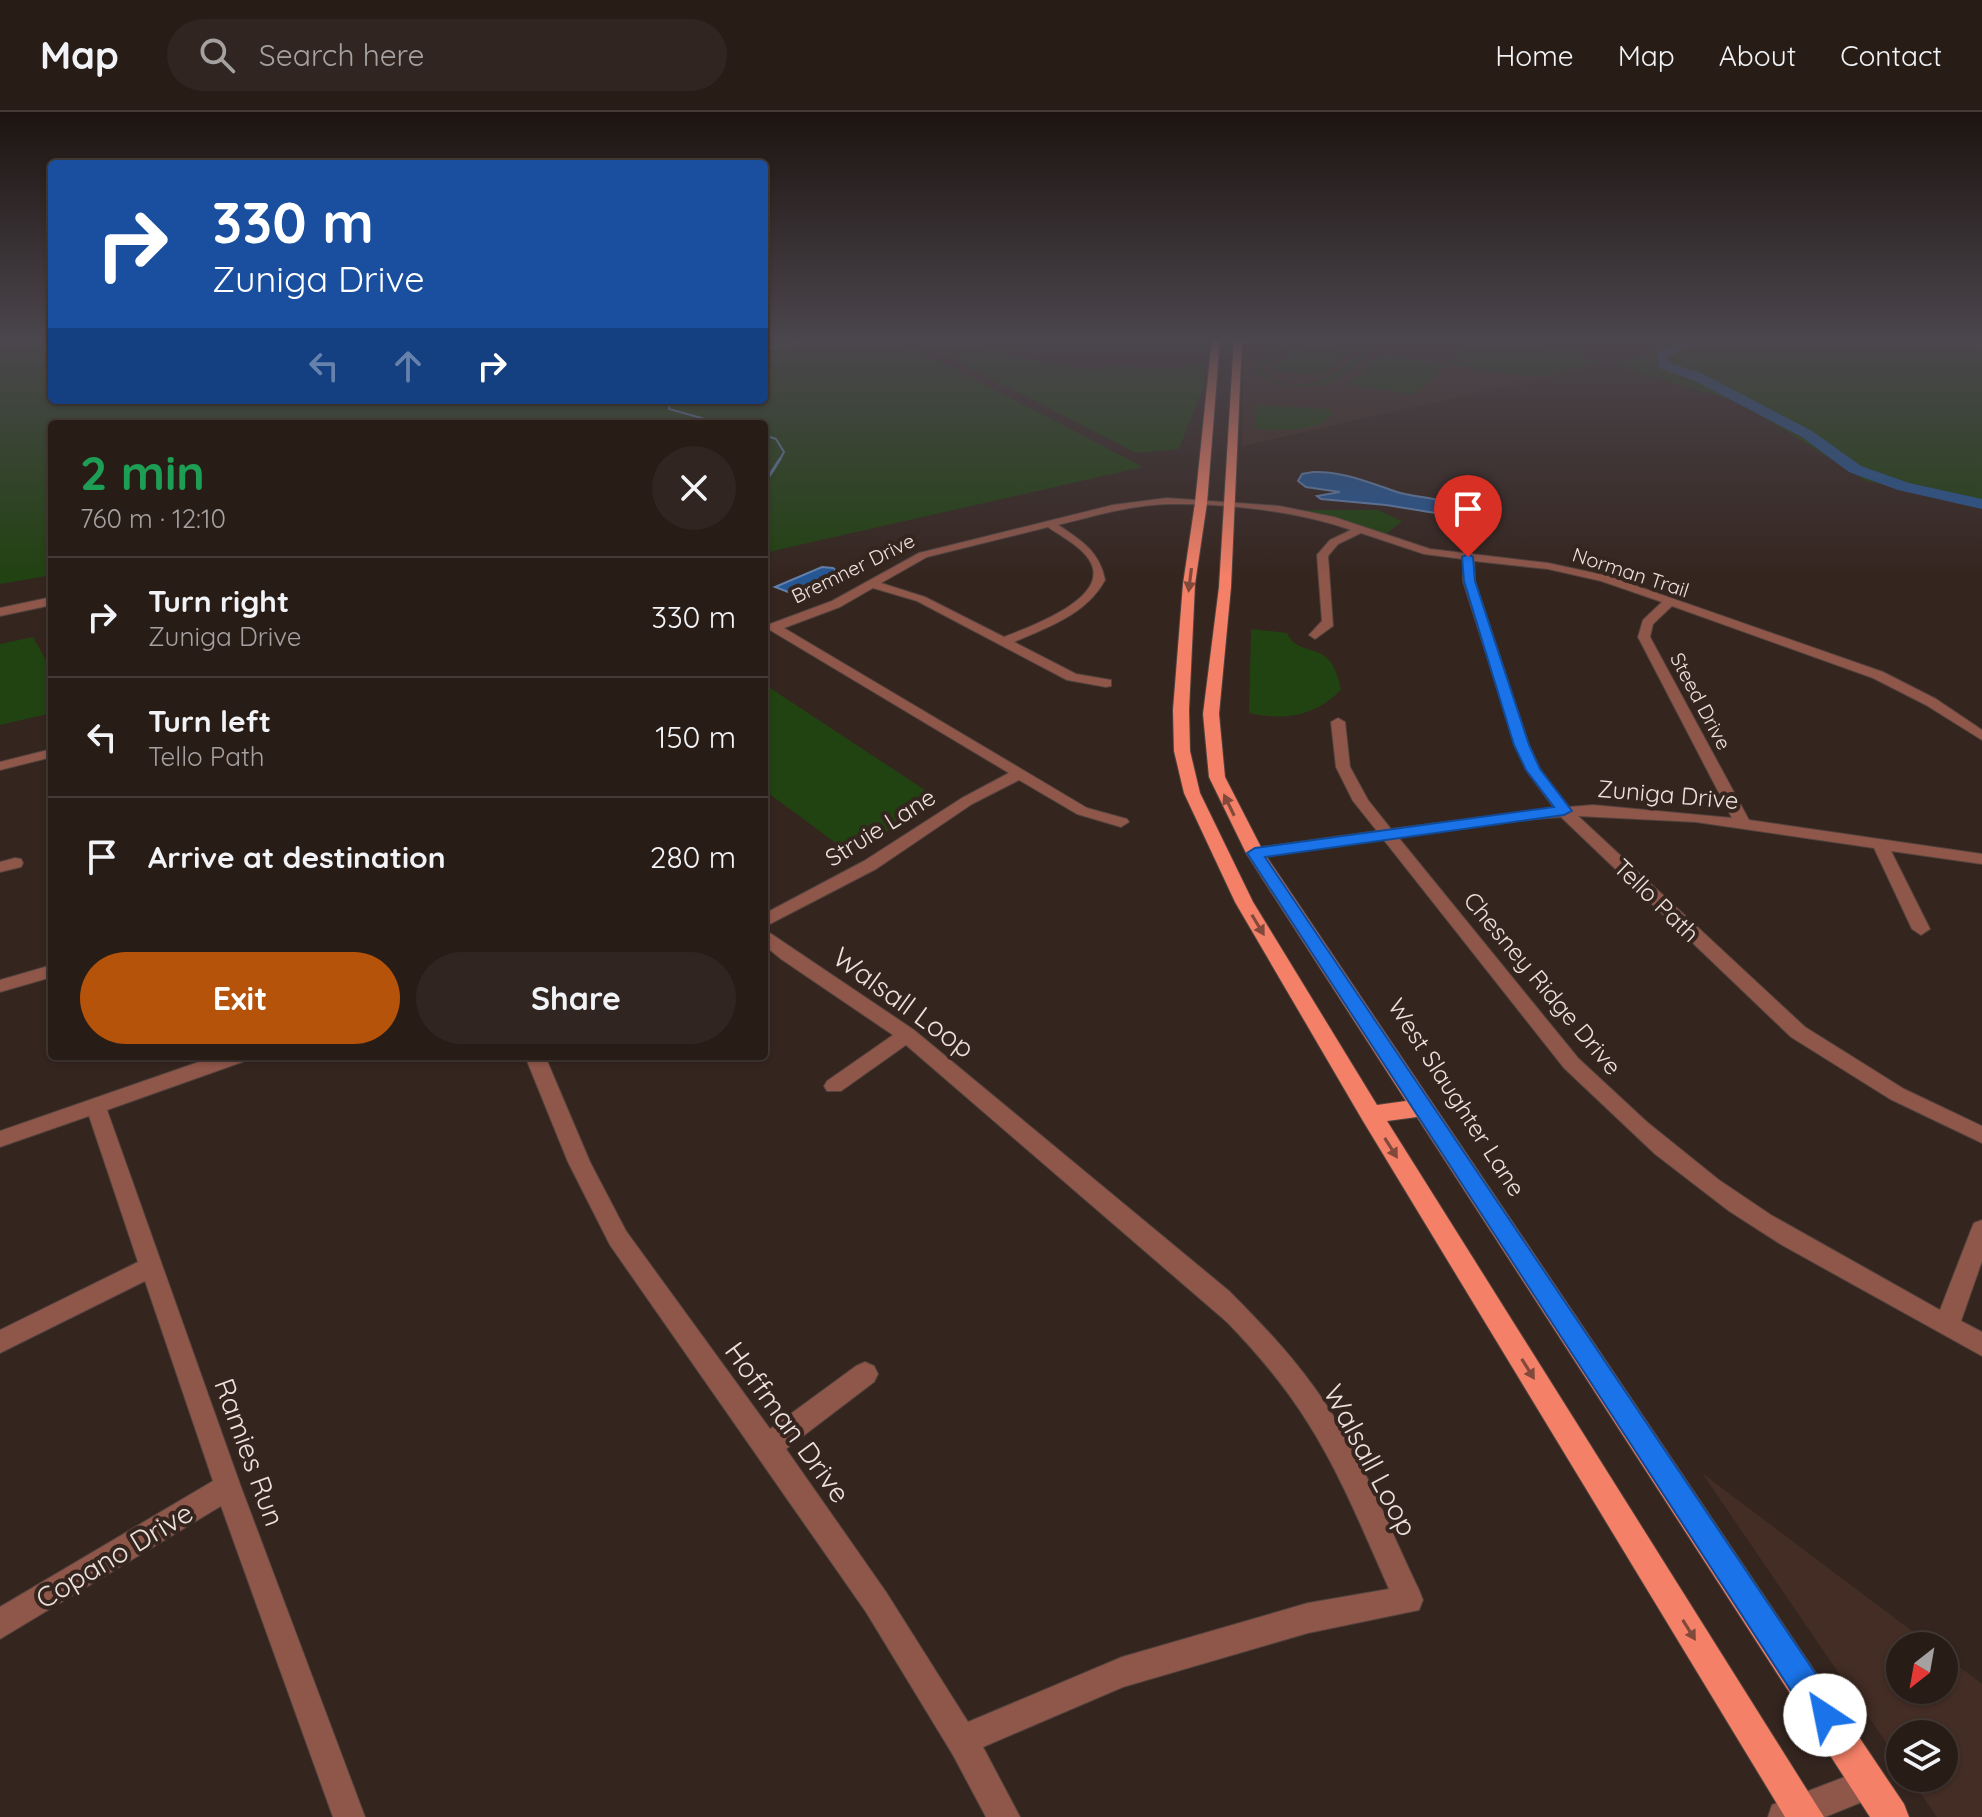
<!DOCTYPE html>
<meta charset="utf-8">
<style>
body{margin:0;font-family:Quicksand,sans-serif;background:#302520;color:#f1f3f6;height:100vh;display:flex;flex-direction:column;font-size:30px;white-space:nowrap}
*{box-sizing:border-box;margin:0}
p{font-size:26px;color:#a5a1a1}
.icon{flex:none;width:44px;height:44px;fill:none;stroke:currentColor;stroke-width:2;stroke-linecap:round;stroke-linejoin:round}
.map{position:relative;flex:1;overflow:hidden}
.drawer{position:absolute;left:48px;top:308px;width:720px;height:640px;display:flex;flex-direction:column;background:#281c17;border-radius:8px;box-shadow:0 2px 6px #0004,0 0 0 2px #443a36}
.drawer>*{flex:none}
.banner{position:absolute;left:48px;top:48px;width:720px;height:244px;border-radius:8px;box-shadow:0 2px 6px #0004,0 0 0 2px #443a36;background:#1a4fa0;color:#fff;overflow:hidden}
.needle{width:52px;rotate:211deg}
.tools{position:absolute;left:1886px;top:1520px;display:grid;gap:16px}
.tools a{display:grid;place-items:center;width:72px;height:72px;border-radius:50%;background:#281c17;box-shadow:0 2px 6px #0004,0 0 0 2px #443a36;font-size:40px}
.pin{position:absolute;display:grid;place-items:center;width:68px;height:68px;color:#fff;margin:-82px -34px;border-radius:50% 50% 50% 0;rotate:-45deg;box-shadow:0 0 8px #0007}
.pin .icon{rotate:45deg}
.me{position:absolute;width:88px;margin:-44px;rotate:326deg;stroke-linejoin:round;filter:drop-shadow(0 0 6px #0008)}
.turn{display:flex;align-items:center;gap:28px;height:168px;padding:0 32px;font-size:36px}
.turn .icon{width:104px;height:104px;stroke-width:2.5}
.turn b{display:block;font-size:56px;line-height:68px}
.lanes{display:flex;align-items:center;height:76px;padding:0 32px;background:#0003;justify-content:center;gap:40px;direction:ltr}
.lanes .off{opacity:.35}
.round{display:grid;place-items:center;flex:none;width:84px;height:84px;border-radius:42px;background:#302520}
.head{display:flex;align-items:center;justify-content:space-between;height:136px;padding:0 32px}
h1{font-size:48px;font-weight:800;line-height:60px;color:#1e9e55}
.primary-button{display:flex;gap:16px;margin-top:auto;padding:16px 32px}
.primary-button a{flex:1;height:92px;border-radius:48px;background:#b45309;color:#fff;font-size:32px;font-weight:800;line-height:92px;text-align:center}
.primary-button a+a{background:#302520;color:#f1f3f6}
ul{padding:0;list-style:none}
li{display:flex;align-items:center;gap:24px;height:120px;padding:0 32px;border-top:2px solid #443a36}
li div{flex:1}
li b{display:block;font-size:30px}
li em{font-style:normal}
header{display:flex;align-items:center;gap:48px;box-sizing:border-box;height:112px;padding:0 40px;background:#281c17;border-bottom:2px solid #443a36}
header strong{font-size:38px}
nav{display:flex;gap:44px;margin-inline-start:auto;font-size:28px}
.search{width:560px;height:72px;background:#302520;display:flex;align-items:center;gap:20px;box-sizing:border-box;padding:0 28px;border-radius:44px;color:#a5a1a1;font-size:30px}
.map>svg:first-child{display:block}
.built{fill:#432d25}
.green{fill:#214211}
.water{fill:#265795;stroke:#6280ab;stroke-width:2}
.lines{fill:none;stroke-linecap:round;stroke-linejoin:round}
.stream-far1{stroke:#6280ab;stroke-width:2}
.stream{stroke:#6280ab;stroke-width:3}
.river{fill:#265795;fill-rule:evenodd}
.minor-casing{stroke:#52433d;stroke-width:2}
.primary-casing{stroke:#52433d;stroke-width:2}
.minor{fill:#8f564a;fill-rule:evenodd}
.primary{fill:#f48067;fill-rule:evenodd}
.oneway{fill:#81493c}
.route{fill:#1a73e8;stroke:#114b97;stroke-width:2}
.labels{text-anchor:middle;dominant-baseline:central;stroke-width:8;stroke-linejoin:round;paint-order:stroke}
.far-street-label{font-size:20px;fill:#ede1dd;stroke:#35251f}
.street-label{font-size:24px;fill:#ede1dd;stroke:#35251f}
.near-street-label{font-size:28px;fill:#ede1dd;stroke:#35251f}
</style>
<header>
<strong>Map</strong>
<div class="search"><svg class="icon" aria-label="search" viewBox="0 0 24 24"><circle cx="10" cy="10" r="6"/><path d="M15 15l6 6"/></svg>Search here</div>
<nav><a>Home</a><a>Map</a><a>About</a><a>Contact</a></nav>
</header>
<div class="map">
<svg width="1982" height="1705" viewBox="0 0 1982 1705">
<rect width="100%" height="100%" fill="#35251f"/>
<g class="built">
<polygon points="1244,227 1715,227 1242,334"/>
<polygon points="1702,1361 1932,1534 1900,1534 1900,1578 1944,1578 1944,1543 1982,1572 1982,1705 1937,1705 1910,1666 1944,1666 1944,1622 1900,1622 1900,1651"/>
</g>
<g class="green">
<polygon points="0,227 52,227 52,288 764,288 764,227 898,227 1143,355 764,441 764,312 52,312 52,463 0,472"/>
<polygon points="914,227 976,227 970,228 1012,244 1095,258 1109,254 1173,257 1204,251 1203,276 1179,337 1136,341"/>
<path d="M1293,227H1302L1263,256L1264,262C1307,287 1334,263 1365,237L1364,232L1351,227L1363,228L1372,236C1363,247 1348,263 1335,269C1314,279 1274,275 1256,261L1257,254Z"/>
<path d="M1471,227C1514,227 1563,231 1601,251L1548,263L1527,264L1446,252L1415,283L1348,272L1382,242L1446,252Z"/>
<polygon points="1715,227 1982,227 1982,391 1866,369 1741,291 1607,251"/>
<polygon points="1310,229 1356,235 1321,264 1272,257"/>
<path d="M1256,293L1330,297L1333,301C1320,322 1278,318 1256,317Z"/>
<polygon points="1304,398 1378,398 1402,409 1385,423 1340,406"/>
<path d="M1251,517L1287,521C1300,549 1332,523 1341,578C1315,604 1286,609 1249,601Z"/>
<polygon points="33,525 52,559 52,601 0,613 0,532"/>
<polygon points="764,572 937,686 852,743 764,678"/>
</g>
<g class="water">
<path d="M1313,360C1343,359 1370,371 1397,380C1421,387 1449,385 1469,401L1460,405L1386,393L1321,387L1317,384L1340,380L1306,375L1298,369L1302,362Z"/>
<polygon points="822,455 833,456 842,463 801,485 775,475"/>
</g>
<g class="lines">
<g class="stream-far1">
<polyline points="764,237 814,227"/>
<polyline points="670,288 669,297 723,312"/>
<polyline points="764,323 776,327 784,340 779,349"/>
</g>
<polyline class="stream" points="766,369 780,347"/>
<polygon class="river" points="1686,227 1701,227 1668,245 1670,251 1703,262 1812,319 1861,354 1909,371 1982,387 1982,397 1898,378 1849,360 1802,325 1693,268 1659,256 1657,241"/>
<defs>
<g id="minor">
<path d="M1167,386L1279,394L1334,405L1430,437L1548,451L1608,464L1883,560L1936,587L1982,618V628L1926,593L1873,566L1672,494L1653,512L1650,525L1749,708L1982,742V752L1891,739L1930,817L1921,823L1912,817L1874,736L1696,710L1578,704L1805,915L1904,977L1982,1014V1031L1890,987L1791,925L1561,705L1519,708L1398,725L1578,946L1647,1010L1719,1068L1771,1103L1940,1198L1971,1118L1974,1111L1982,1108V1149L1961,1209L1982,1220V1244L1782,1133L1729,1099L1655,1042L1564,956L1383,727L1255,746L1247,741L1255,736L1377,719L1353,689L1336,655L1331,610L1338,606L1345,610L1350,655L1368,688L1391,717L1554,696L1526,658L1515,633L1463,469V447L1424,442L1361,421L1338,432L1328,444L1333,514L1315,527L1309,523L1322,509L1317,443L1330,428L1351,418C1297,399 1225,391 1168,392C1131,393 1094,404 1058,413C1081,428 1100,440 1105,468C1087,502 1048,515 1014,530L1076,562L1111,568V574L1106,575L1067,568L917,489L873,476L840,495L784,516L1087,696L1127,707L1129,710L1121,715L1077,702L1019,668L972,692L876,757L764,815V802L864,749L962,686L1009,661L770,518V512L832,489L919,441L1113,393ZM1048,415C1062,425 1083,435 1091,451C1109,487 1029,515 1004,525L925,485L881,471L927,445ZM1474,449L1548,457L1601,469L1662,490L1643,508L1638,525L1732,706L1593,693L1569,695L1540,657L1529,633L1475,469Z"/>
<polygon points="52,485 52,493 0,504 0,496"/>
<polygon points="52,637 52,645 0,658 0,650"/>
<polygon points="15,746 21,747 23,751 21,755 0,760 0,750"/>
<path d="M764,817L914,918L1229,1179C1264,1214 1298,1250 1325,1291C1364,1349 1389,1416 1419,1478L1423,1488L1419,1498L1308,1521L1123,1575L983,1635L1020,1705H986L953,1643L866,1500L610,1133L568,1050L525,944H545L590,1050L626,1119L770,1317L856,1254L865,1250L874,1254L878,1262L874,1270L786,1337L886,1480L968,1610L1122,1545L1308,1491L1389,1477C1364,1421 1341,1363 1308,1311C1285,1274 1257,1241 1227,1210L906,933L841,979H827L824,974L827,969L893,923L781,847L764,833Z"/>
<polygon points="52,853 52,865 0,880 0,868"/>
<polygon points="216,944 248,944 245,949 107,998 241,1375 365,1705 333,1705 221,1394 0,1527 0,1495 213,1369 145,1169 0,1241 0,1218 138,1150 89,1004 0,1035 0,1019"/>
<polygon points="1868,1656 1879,1661 1884,1672 1879,1683 1825,1705 1768,1705 1772,1693"/>
</g>
<polygon id="primary" points="1212,227 1220,227 1207,391 1195,472 1189,598 1190,639 1200,681 1253,790 1377,993 1406,989 1246,741 1209,665 1203,602 1219,475 1234,227 1242,227 1231,475 1219,602 1225,665 1264,741 1904,1692 1909,1705 1870,1705 1417,1005 1387,1009 1824,1705 1785,1705 1363,1009 1235,790 1184,681 1174,639 1173,598 1183,472 1195,391"/>
</defs>
<use href="#minor" class="minor-casing"/>
<use href="#primary" class="primary-casing"/>
<use href="#minor" class="minor"/>
<use href="#primary" class="primary"/>
</g>
<defs><path id="oneway-solid" d="M-6-.8H1V-3.2L6.5 0L1 3.2V.8H-6Z" transform="scale(2)"/></defs>
<g class="oneway">
<use href="#oneway-solid" transform="translate(1190 468) rotate(97)"/>
<use href="#oneway-solid" transform="translate(1229 693) rotate(-116)"/>
<use href="#oneway-solid" transform="translate(1258 813) rotate(59)"/>
<use href="#oneway-solid" transform="translate(1391 1036) rotate(58)"/>
<use href="#oneway-solid" transform="translate(1528 1257) rotate(58)"/>
<use href="#oneway-solid" transform="translate(1689 1518) rotate(58)"/>
</g>
<linearGradient id="sky" x2="0" y2="1"><stop stop-color="#1d1411"/><stop offset="0.49" stop-color="#4b464d"/><stop offset="1" stop-color="#4b464d" stop-opacity="0"/></linearGradient>
<rect width="1982" height="465" fill="url(#sky)"/>
<polygon class="route" points="1468,442 1473,445 1475,469 1529,633 1540,657 1572,699 1564,703 1265,745 1836,1592 1840,1603 1836,1614 1825,1618 1814,1614 1247,741 1255,736 1554,695 1526,658 1514,633 1464,469 1462,445"/>
<g class="labels">
<g class="far-street-label">
<text transform="translate(853 456) rotate(-26)">Bremner Drive</text>
<text transform="translate(1631 460) rotate(18)">Norman Trail</text>
<text transform="translate(1701 589) rotate(62)">Steed Drive</text>
</g>
<g class="street-label">
<text transform="translate(1668 682) rotate(5)">Zuniga Drive</text>
<text transform="translate(880 715) rotate(-32)">Struie Lane</text>
<text transform="translate(1657 788) rotate(44)">Tello Path</text>
<text transform="translate(1543 871) rotate(50)">Chesney Ridge Drive</text>
<text transform="translate(1457 985) rotate(57)">West Slaughter Lane</text>
</g>
<g class="near-street-label">
<text transform="translate(904 890) rotate(36)">Walsall Loop</text>
<text transform="translate(788 1310) rotate(54)">Hoffman Drive</text>
<text transform="translate(250 1340) rotate(70)">Ramies Run</text>
<text transform="translate(1371 1348) rotate(62)">Walsall Loop</text>
<text transform="translate(114 1443) rotate(-31)">Copano Drive</text>
</g>
</g>
</svg>
<div class="tools">
<a><svg class="needle" viewBox="-14 -14 28 28"><path d="M0-13l5 13h-10z" fill="#e53935"/><path d="M0 13l5-13h-10z" fill="#a5a1a1"/></svg></a>
<a><svg class="icon" aria-label="layers" viewBox="0 0 24 24"><path d="M12 4l9 5-9 5-9-5zM3 14l9 5 9-5"/></svg></a>
</div>
<div class="pin" style="left:1468px;top:445px;background:#d93025"><svg class="icon" aria-label="arrive" viewBox="0 0 24 24"><path d="M6 21V4h12l-3 4 3 4H6"/></svg></div>
<svg class="me" style="left:1825px;top:1603px" viewBox="-20 -20 40 40"><circle r="19" fill="#fff"/><path d="M0-13L10 11 0 6-10 11z" fill="#1a73e8"/></svg>
<div class="banner">
<div class="turn"><svg class="icon" aria-label="right" viewBox="0 0 24 24"><path d="M7 20v-9h11M14 6l5 5-5 5"/></svg><div><b>330 m</b>Zuniga Drive</div></div>
<div class="lanes"><svg class="icon off" aria-label="left" viewBox="0 0 24 24"><path d="M17 20v-9H6M10 6l-5 5 5 5"/></svg><svg class="icon off" aria-label="ahead" viewBox="0 0 24 24"><path d="M12 20V5M6 11l6-6 6 6"/></svg><svg class="icon" aria-label="right" viewBox="0 0 24 24"><path d="M7 20v-9h11M14 6l5 5-5 5"/></svg></div>
</div>
<section class="drawer">
<div class="head"><div><h1>2 min</h1><p>760 m · 12:10</p></div><a class="round"><svg class="icon" aria-label="close" viewBox="0 0 24 24"><path d="M6 6l12 12M18 6L6 18"/></svg></a></div>
<ul>
<li><svg class="icon" aria-label="right" viewBox="0 0 24 24"><path d="M7 20v-9h11M14 6l5 5-5 5"/></svg><div><b>Turn right</b><p>Zuniga Drive</p></div><em>330 m</em></li>
<li><svg class="icon" aria-label="left" viewBox="0 0 24 24"><path d="M17 20v-9H6M10 6l-5 5 5 5"/></svg><div><b>Turn left</b><p>Tello Path</p></div><em>150 m</em></li>
<li><svg class="icon" aria-label="arrive" viewBox="0 0 24 24"><path d="M6 21V4h12l-3 4 3 4H6"/></svg><div><b>Arrive at destination</b></div><em>280 m</em></li>
</ul>
<div class="primary-button"><a>Exit</a><a>Share</a></div>
</section>
</div>
